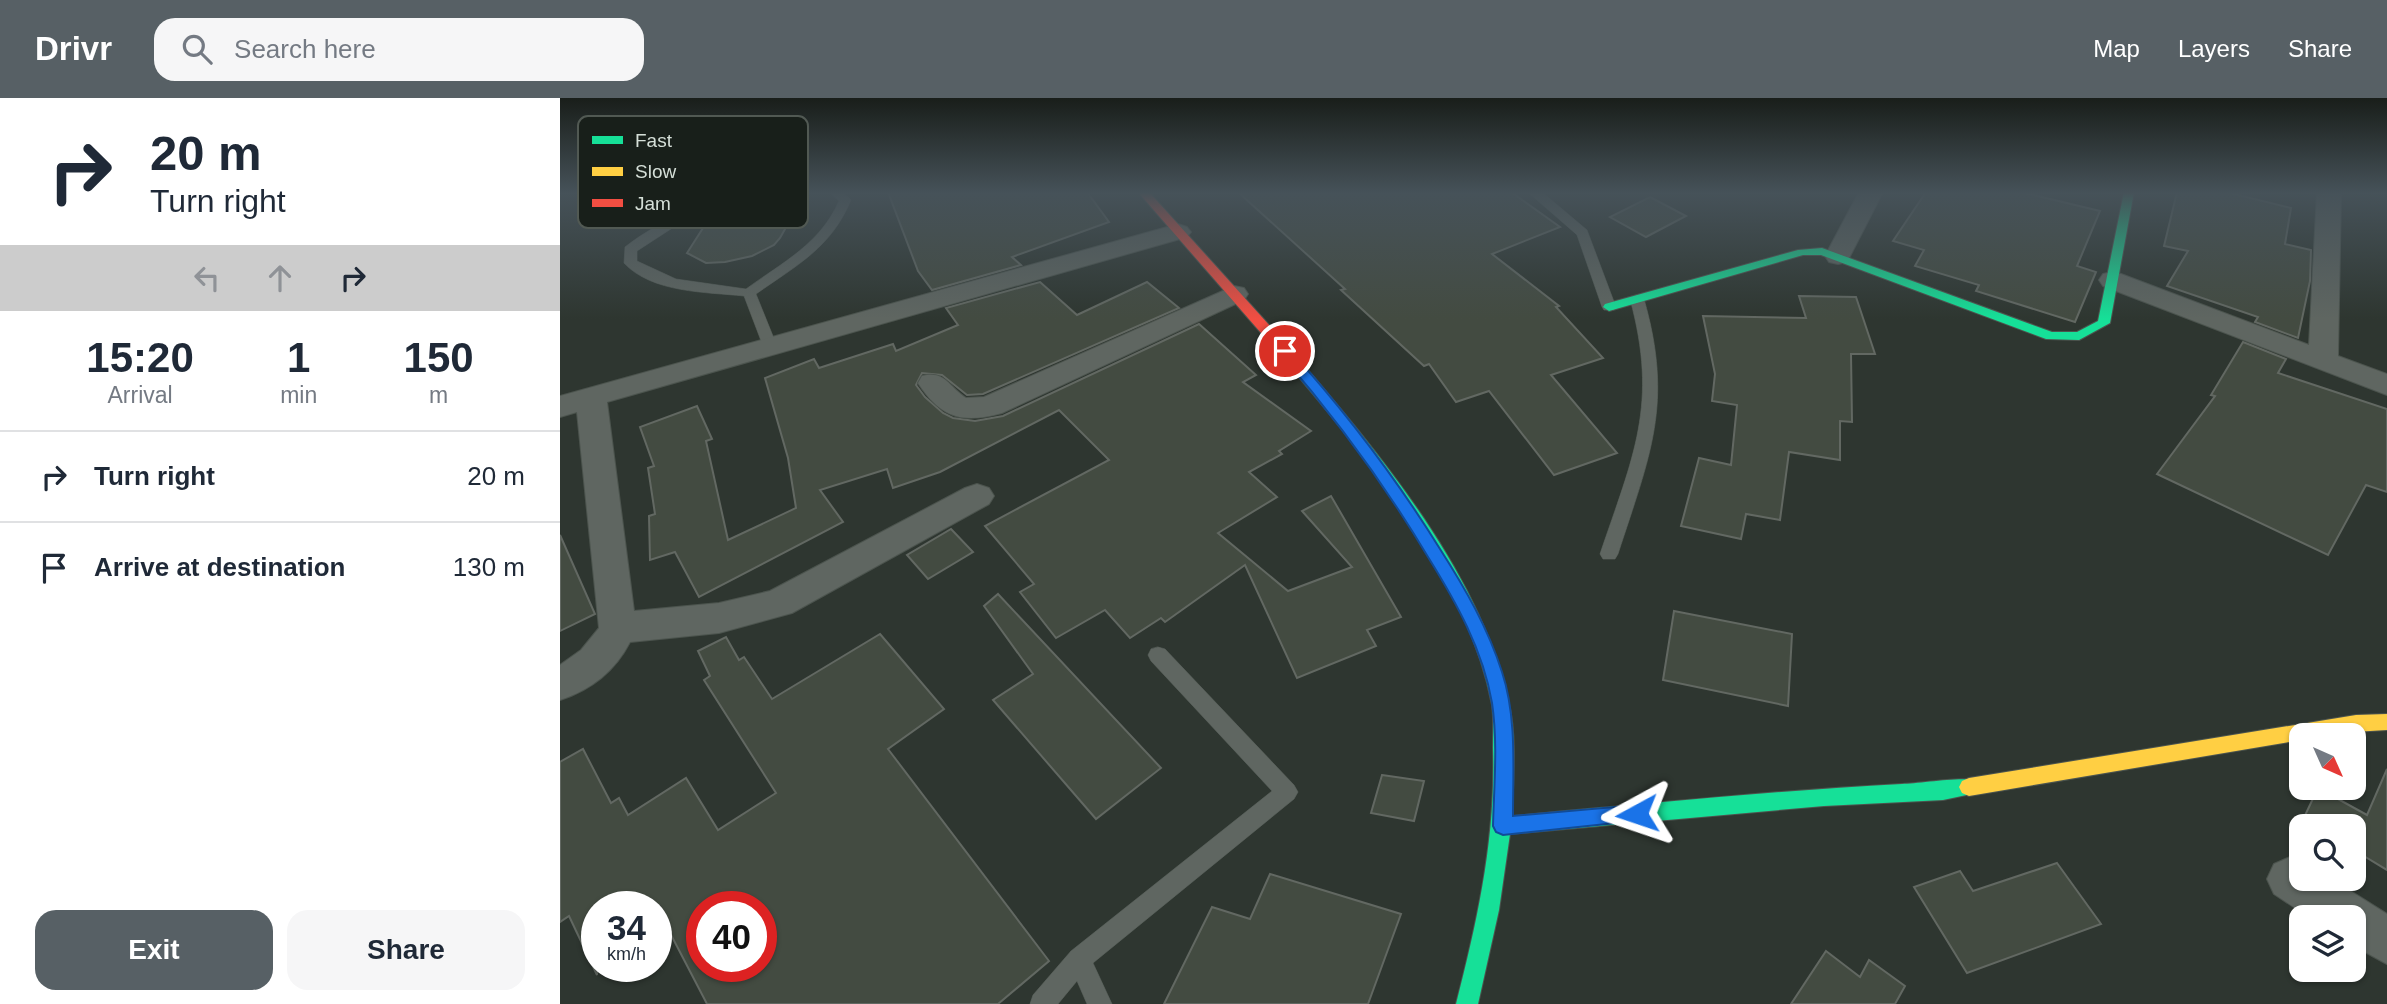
<!DOCTYPE html>
<style>
body{margin:0;font-family:Helvetica,sans-serif;background:#f6f6f7;color:#1f2937;height:100vh;display:flex;flex-direction:column;font-size:26px;white-space:nowrap}
*{box-sizing:border-box;margin:0}
p{font-size:23px;color:#747a83}
.icon{flex:none;width:38px;height:38px;fill:none;stroke:currentColor;stroke-width:2;stroke-linecap:round;stroke-linejoin:round}
.map{position:relative;flex:1;overflow:hidden}
.details{display:flex;flex-direction:column;background:#fff;width:560px}
.details>*{flex:none}
.guide{background:#fff;color:#1f2937;overflow:hidden}
.needle{width:46px;rotate:135deg}
.fabs{position:absolute;left:1729px;top:625px;display:grid;gap:14px}
.fabs a{display:grid;place-items:center;width:77px;height:77px;border-radius:14px;background:#fff;box-shadow:0 2px 5px #0004;font-size:35px}
.speed{position:absolute;left:21px;top:793px;display:flex;gap:14px;font-size:35px;font-weight:700;text-align:center}
.speed>*{display:grid;place-content:center;width:91px;height:91px;border-radius:50%;background:#fff;box-shadow:0 2px 5px #0004;line-height:1}
.speed small{font-size:18px;font-weight:400}
.speed .limit{border:10px solid #d22;background:#fff;color:#111}
.pin{position:absolute;display:grid;place-items:center;width:60px;height:60px;color:#fff;margin:-30px;border:4px solid #fff;border-radius:50%;box-shadow:0 2px 7px #0007}
.me{position:absolute;width:77px;margin:-38px;rotate:265deg;stroke-linejoin:round;filter:drop-shadow(0 0 5px #0008)}
.turn{display:flex;align-items:center;gap:24px;height:147px;padding:0 35px;font-size:32px}
.turn .icon{width:91px;height:91px;stroke-width:2.5}
.turn b{display:block;font-size:49px;line-height:60px}
.lanes{display:flex;align-items:center;height:66px;padding:0 35px;background:#0003;justify-content:center;gap:35px;direction:ltr}
.lanes .off{opacity:.35}
.eta{display:flex;justify-content:space-evenly;align-items:center;height:119px;text-align:center}
.eta b{font-size:42px;font-weight:800;line-height:49px}
.cta{display:flex;gap:14px;margin-top:auto;padding:14px 35px}
.cta a{flex:1;height:80px;border-radius:21px;background:#576065;color:#fff;font-size:28px;font-weight:800;line-height:80px;text-align:center}
.cta a+a{background:#f6f6f7;color:#1f2937}
ul{padding:0;list-style:none}
li{display:flex;align-items:center;gap:21px;height:91px;padding:0 35px;border-top:2px solid #e0e1e3}
li div{flex:1}
li b{display:block;font-size:26px}
li em{font-style:normal}
header{display:flex;align-items:center;gap:42px;box-sizing:border-box;height:98px;padding:0 35px;background:#576065;color:#fff}
header strong{font-size:33px}
nav{display:flex;gap:38px;margin-inline-start:auto;font-size:24px}
.search{width:490px;height:63px;background:#f6f6f7;display:flex;align-items:center;gap:18px;box-sizing:border-box;padding:0 24px;border-radius:21px;color:#747a83;font-size:26px}
main{display:flex;flex:1;min-height:0}
.map>svg:first-child{display:block}
.building{fill:#434b41;stroke:#626862;stroke-width:2;fill-rule:evenodd}
.lines{fill:none;stroke-linecap:round;stroke-linejoin:round}
.lane-casing{stroke:#4c544e;stroke-width:1}
.street-casing{stroke:#4c544e;stroke-width:2}
.fast-casing{stroke:#4c544e;stroke-width:2}
.slow-casing{stroke:#4c544e;stroke-width:2}
.jam-casing{stroke:#4c544e;stroke-width:2}
.lane{fill:#5f6661;fill-rule:evenodd}
.street{fill:#5f6661;fill-rule:evenodd}
.fast{fill:#16e098;fill-rule:evenodd}
.slow{fill:#ffcf43;fill-rule:evenodd}
.jam{fill:#f24e42;fill-rule:evenodd}
.route{fill:#1a73e8;stroke:#114b97;stroke-width:2}
.key{fill:#181f1a;stroke:#515953;stroke-width:2}
.key-label{font-size:19px;fill:#d5dfd8}
</style>
<header>
<strong>Drivr</strong>
<div class="search"><svg class="icon" aria-label="search" viewBox="0 0 24 24"><circle cx="10" cy="10" r="6"/><path d="M15 15l6 6"/></svg>Search here</div>
<nav><a>Map</a><a>Layers</a><a>Share</a></nav>
</header>
<main>
<section class="details">
<div class="guide">
<div class="turn"><svg class="icon" aria-label="right" viewBox="0 0 24 24"><path d="M7 20v-9h11M14 6l5 5-5 5"/></svg><div><b>20 m</b>Turn right</div></div>
<div class="lanes"><svg class="icon off" aria-label="left" viewBox="0 0 24 24"><path d="M17 20v-9H6M10 6l-5 5 5 5"/></svg><svg class="icon off" aria-label="ahead" viewBox="0 0 24 24"><path d="M12 20V5M6 11l6-6 6 6"/></svg><svg class="icon" aria-label="right" viewBox="0 0 24 24"><path d="M7 20v-9h11M14 6l5 5-5 5"/></svg></div>
</div>
<div class="eta">
<div><b>15:20</b><p>Arrival</p></div>
<div><b>1</b><p>min</p></div>
<div><b>150</b><p>m</p></div>
</div>
<ul>
<li><svg class="icon" aria-label="right" viewBox="0 0 24 24"><path d="M7 20v-9h11M14 6l5 5-5 5"/></svg><div><b>Turn right</b></div><em>20 m</em></li>
<li><svg class="icon" aria-label="arrive" viewBox="0 0 24 24"><path d="M6 21V4h12l-3 4 3 4H6"/></svg><div><b>Arrive at destination</b></div><em>130 m</em></li>
</ul>
<div class="cta"><a>Exit</a><a>Share</a></div>
</section>
<div class="map">
<svg width="1827" height="906" viewBox="0 0 1827 906">
<rect width="100%" height="100%" fill="#2e3630"/>
<g class="building">
<polygon points="211,94 246,94 220,140 214,147 192,158 165,164 146,165 127,155 143,130 137,122"/>
<polygon points="328,94 527,94 549,124 452,159 461,167 372,192 358,173"/>
<polygon points="678,94 951,94 1000,129 932,156 999,208 996,209 1043,260 991,277 1057,355 994,377 929,293 896,304 869,266 864,268 781,192 785,191"/>
<polygon points="1366,94 1461,94 1540,113 1517,168 1536,174 1515,224 1416,193 1419,187 1355,168 1364,152 1333,143"/>
<polygon points="1617,94 1666,94 1731,110 1725,146 1751,152 1750,183 1738,240 1695,224 1698,219 1607,188 1628,153 1604,148"/>
<polygon points="1090,99 1126,118 1086,139 1050,119"/>
<polygon points="480,184 517,217 587,184 619,210 423,296 407,297 382,277 362,275 356,287 365,299 383,315 393,320 415,323 443,318 639,226 696,277 683,284 751,333 719,353 722,356 689,374 717,399 658,435 728,493 792,469 742,413 771,398 841,519 807,532 816,548 737,580 685,467 605,524 601,520 570,540 545,512 496,540 460,494 474,486 425,428 549,362 499,312 380,374 333,390 327,371 260,392 283,424 139,499 115,454 90,462 89,418 95,416 88,370 94,368 80,329 137,308 152,341 146,343 168,442 236,410 228,360 205,280 254,261 259,270 333,246 336,253 398,227 386,210"/>
<polygon points="1239,198 1296,199 1315,256 1291,256 1292,324 1280,323 1280,362 1229,354 1220,422 1186,416 1181,441 1121,428 1139,360 1171,367 1177,307 1152,303 1155,276 1143,218 1246,220"/>
<polygon points="1683,244 1726,261 1718,275 1827,311 1827,394 1806,387 1768,457 1597,376 1655,298 1651,297"/>
<polygon points="391,431 413,454 368,481 347,457"/>
<polygon points="0,437 35,516 0,533"/>
<polygon points="438,496 601,670 536,721 433,602 473,576 424,508"/>
<polygon points="1114,513 1232,536 1228,608 1103,582"/>
<path d="M320,536L384,611L328,651L489,863L438,906H147L96,808H37V877L9,818L0,824V664L23,651L51,705L59,700L68,717L126,680L158,732L216,695L144,582L150,578L138,553L166,539L179,562L184,559L212,601ZM142,808H201V868H142Z"/>
<polygon points="1827,671 1827,772 1794,752 1794,728 1740,728 1758,690 1807,717"/>
<polygon points="822,677 864,683 854,723 811,715"/>
<polygon points="1497,765 1541,826 1407,875 1354,789 1400,773 1413,793"/>
<polygon points="710,776 841,816 808,906 604,906 652,809 690,821"/>
<polygon points="1266,853 1300,879 1309,862 1345,888 1335,906 1231,906"/>
</g>
<g class="lines">
<defs>
<g id="lane">
<path d="M188,94H209L120,125L77,153V163L116,181L186,191C223,164 260,146 279,103L269,94H283L291,102C271,150 237,167 196,196L217,248L210,252L203,248L184,198C146,194 92,195 64,165L65,149C102,120 144,106 188,94Z"/>
<polygon points="968,94 982,94 1027,132 1056,209 1054,212 1044,212 1042,209 1017,137"/>
<path d="M1077,197L1084,201C1114,306 1090,357 1058,456L1055,461H1043L1040,456C1073,358 1099,307 1070,201Z"/>
<polygon points="598,549 605,551 734,687 738,694 734,701 533,865 552,906 527,906 517,883 498,906 470,906 473,897 511,853 712,693 591,563 588,557 591,551"/>
</g>
<g id="street">
<polygon points="1299,94 1323,94 1287,164 1278,166 1269,164 1265,158"/>
<polygon points="1757,94 1781,94 1778,258 1827,276 1827,297 1543,188 1539,182 1543,176 1552,174 1561,176 1749,247"/>
<path d="M618,126L627,129L631,134L627,139L47,304L74,513L159,505L210,493L405,390L417,386L429,390L434,398L429,406L232,515L159,535L70,544C55,573 31,592 0,602V567L21,552L39,530L17,314L0,319V298Z"/>
<path d="M674,188L684,190L688,196L684,202L442,315C402,326 381,320 358,285L362,278C385,272 389,289 406,300L424,299Z"/>
<polygon points="1730,759 1741,764 1741,780 1770,780 1827,816 1827,866 1794,848 1794,819 1749,819 1714,796 1707,781 1714,766"/>
</g>
<g id="fast">
<polygon points="1564,94 1574,94 1550,225 1519,242 1486,241 1261,157 1243,157 1049,213 1043,209 1045,206 1238,152 1262,150 1492,234 1517,234 1538,223"/>
<path d="M714,237L719,238C809,344 919,467 949,606C957,639 953,684 952,718C1082,706 1211,693 1342,686C1358,686 1404,678 1416,683L1419,689L1416,695L1383,702L1264,708L950,736L939,812L918,906H896C918,821 936,738 933,650C933,636 934,621 932,607C907,474 795,345 709,244V238Z"/>
</g>
<polygon id="slow" points="1827,616 1827,632 1741,637 1741,642 1409,698 1402,695 1399,689 1402,683 1409,680 1796,617"/>
<polygon id="jam" points="578,94 589,94 719,238 719,244 709,244"/>
</defs>
<use href="#lane" class="lane-casing"/>
<use href="#street" class="street-casing"/>
<use href="#fast" class="fast-casing"/>
<use href="#slow" class="slow-casing"/>
<use href="#jam" class="jam-casing"/>
<use href="#lane" class="lane"/>
<use href="#street" class="street"/>
<use href="#fast" class="fast"/>
<use href="#slow" class="slow"/>
<use href="#jam" class="jam"/>
</g>
<linearGradient id="sky" x2="0" y2="1"><stop stop-color="#191e1a"/><stop offset="0.43" stop-color="#465259"/><stop offset="1" stop-color="#465259" stop-opacity="0"/></linearGradient>
<rect width="1827" height="221" fill="url(#sky)"/>
<path class="route" d="M725,249L729,251C785,313 836,380 880,451C905,490 928,530 942,574C957,619 953,671 953,718L1077,707L1084,709L1086,716L1084,722L943,737L936,734L933,728C934,688 938,645 932,605C923,552 896,504 868,459C825,387 775,319 720,256L718,253Z"/>
<rect x="18" y="18" width="230" height="112" rx="10" class="key"/>
<rect x="32" y="38" width="31" height="8" fill="#16e098"/>
<rect x="32" y="69" width="31" height="9" fill="#ffcf43"/>
<rect x="32" y="101" width="31" height="8" fill="#f24e42"/>
<g class="key-label">
<text x="75" y="49">Fast</text>
<text x="75" y="80">Slow</text>
<text x="75" y="112">Jam</text>
</g>
</svg>
<div class="fabs">
<a><svg class="needle" viewBox="-14 -14 28 28"><path d="M0-13l5 13h-10z" fill="#e53935"/><path d="M0 13l5-13h-10z" fill="#747a83"/></svg></a>
<a><svg class="icon" aria-label="search" viewBox="0 0 24 24"><circle cx="10" cy="10" r="6"/><path d="M15 15l6 6"/></svg></a>
<a><svg class="icon" aria-label="layers" viewBox="0 0 24 24"><path d="M12 4l9 5-9 5-9-5zM3 14l9 5 9-5"/></svg></a>
</div>
<div class="speed"><div>34<small>km/h</small></div><div class="limit">40</div></div>
<div class="pin" style="left:725px;top:253px;background:#d93025"><svg class="icon" aria-label="arrive" viewBox="0 0 24 24"><path d="M6 21V4h12l-3 4 3 4H6"/></svg></div>
<svg class="me" style="left:1077px;top:716px" viewBox="-20 -20 40 40"><path d="M0-17L14 15 0 8-14 15z" fill="#1a73e8" stroke="#fff" stroke-width="4"/></svg>
</div>
</main>
